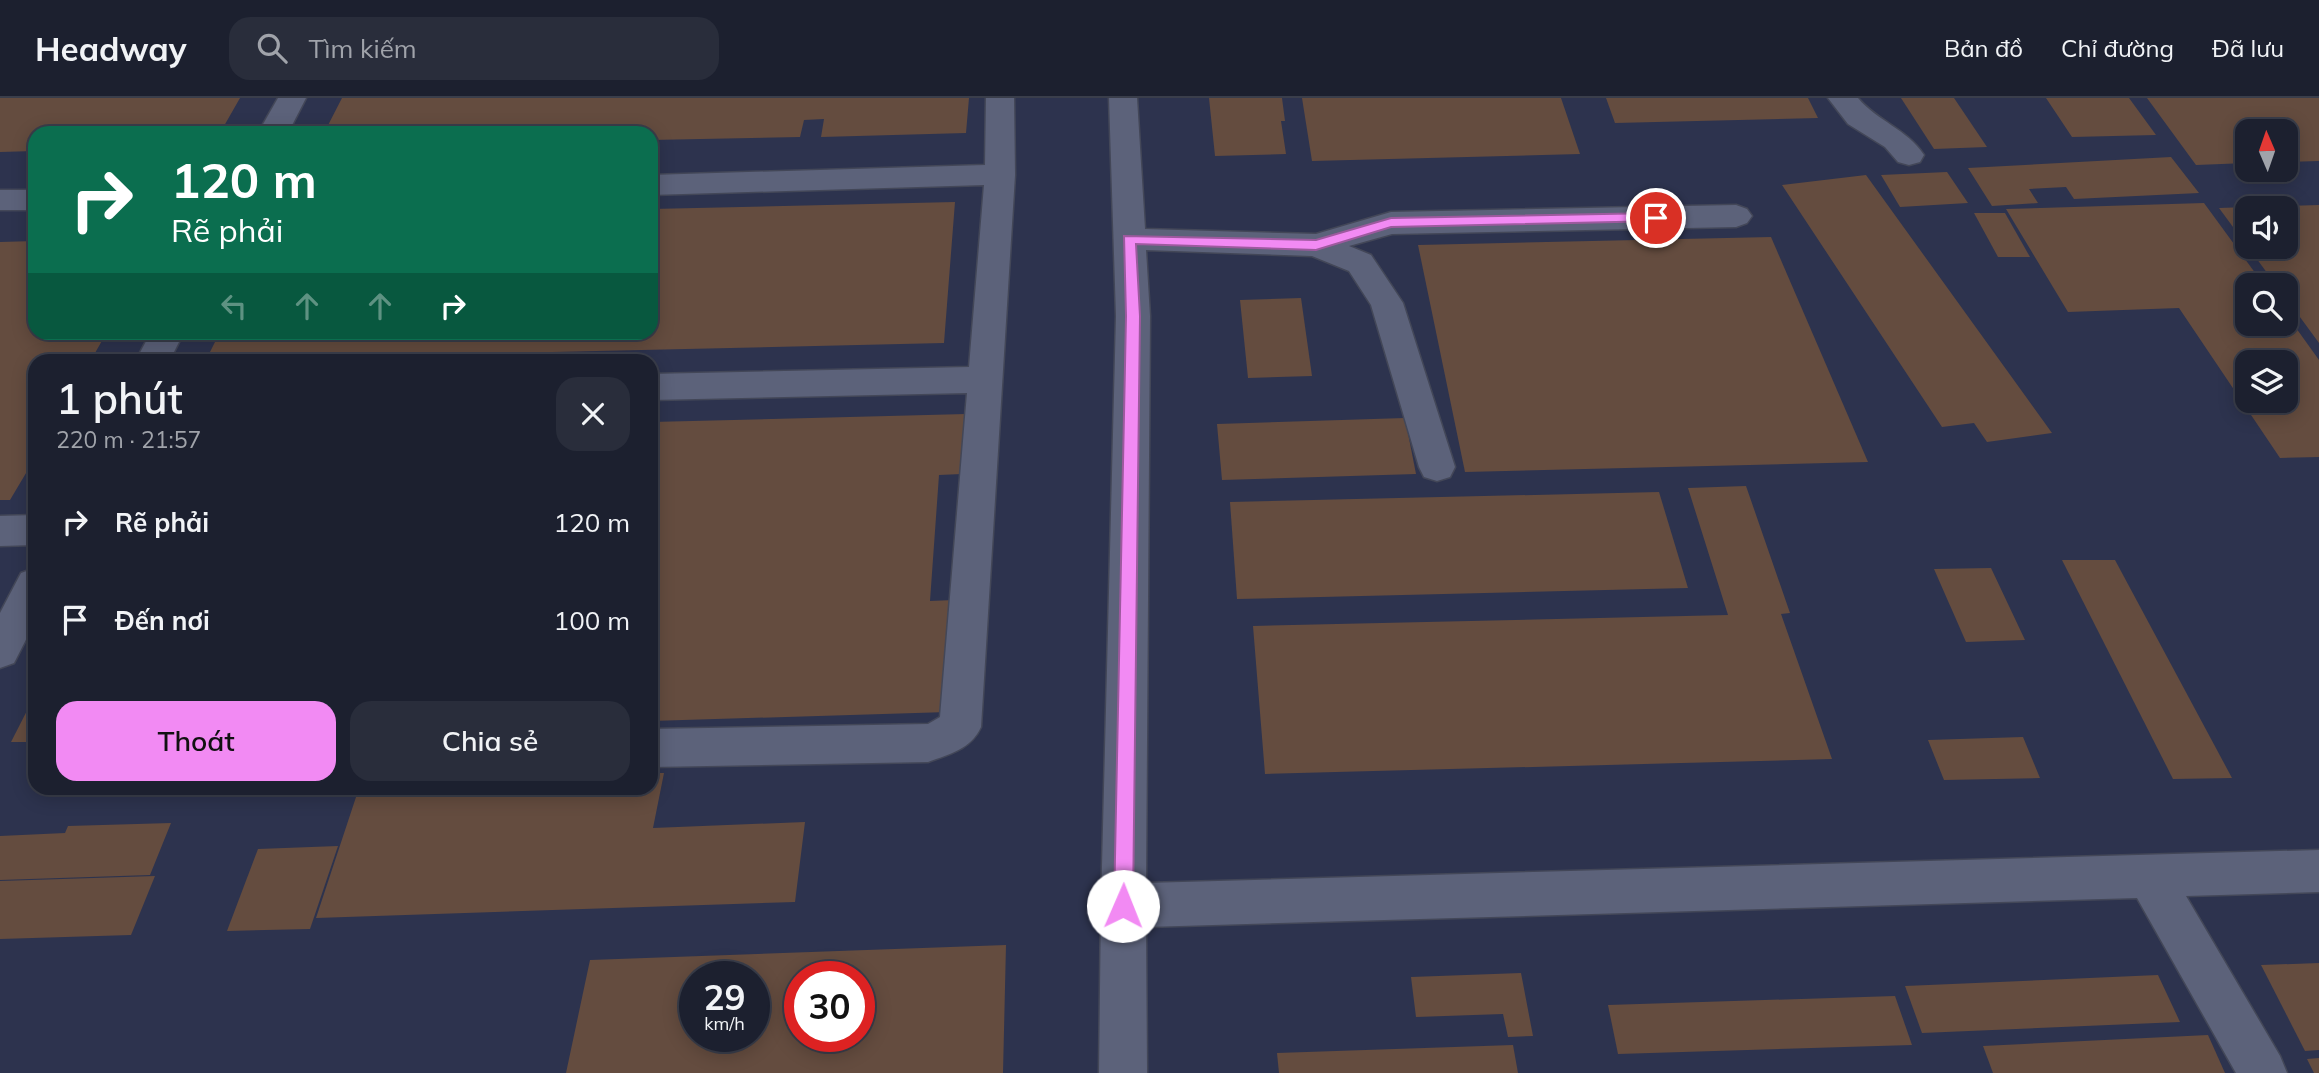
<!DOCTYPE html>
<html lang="vi">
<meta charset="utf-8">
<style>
body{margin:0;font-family:Mulish,sans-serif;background:#292d3b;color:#f1f3f6;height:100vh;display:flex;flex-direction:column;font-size:26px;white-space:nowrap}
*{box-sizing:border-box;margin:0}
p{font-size:23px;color:#a0a3aa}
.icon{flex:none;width:38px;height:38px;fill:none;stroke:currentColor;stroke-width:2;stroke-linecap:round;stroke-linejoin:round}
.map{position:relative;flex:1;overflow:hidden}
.drawer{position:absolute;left:28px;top:256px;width:630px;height:441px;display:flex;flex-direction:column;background:#1c202f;border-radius:21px;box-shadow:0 4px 18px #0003,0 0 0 2px #3a3e4b}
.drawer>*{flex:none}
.top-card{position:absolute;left:28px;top:28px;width:630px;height:214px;border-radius:21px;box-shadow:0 4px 18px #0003,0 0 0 2px #3a3e4b;background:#0b6e4f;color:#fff;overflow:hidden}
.needle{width:46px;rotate:358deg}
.fabs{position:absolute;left:2235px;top:21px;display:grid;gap:14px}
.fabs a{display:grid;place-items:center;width:63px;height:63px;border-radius:14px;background:#1c202f;box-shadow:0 4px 18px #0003,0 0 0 2px #3a3e4b;font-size:35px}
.speed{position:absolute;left:679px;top:863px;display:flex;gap:14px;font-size:35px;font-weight:700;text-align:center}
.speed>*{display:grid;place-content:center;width:91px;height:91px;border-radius:50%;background:#1c202f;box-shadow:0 4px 18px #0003,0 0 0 2px #3a3e4b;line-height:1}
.speed small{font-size:18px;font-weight:400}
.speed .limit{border:10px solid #d22;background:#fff;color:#111}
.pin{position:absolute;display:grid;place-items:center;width:60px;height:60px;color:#fff;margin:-30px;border:4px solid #fff;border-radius:50%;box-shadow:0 2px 7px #0007}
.me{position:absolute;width:77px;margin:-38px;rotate:1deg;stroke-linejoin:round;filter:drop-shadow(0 0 5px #0008)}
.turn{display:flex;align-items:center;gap:24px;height:147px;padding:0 28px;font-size:32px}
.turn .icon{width:91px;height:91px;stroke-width:2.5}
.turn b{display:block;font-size:49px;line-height:60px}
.lanes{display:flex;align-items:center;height:66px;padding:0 28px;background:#0003;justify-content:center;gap:35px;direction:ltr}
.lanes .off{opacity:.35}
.round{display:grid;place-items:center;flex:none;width:74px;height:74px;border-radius:21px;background:#292d3b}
.overview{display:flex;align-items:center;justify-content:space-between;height:119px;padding:0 28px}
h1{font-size:42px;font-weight:600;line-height:52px}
.cta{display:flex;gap:14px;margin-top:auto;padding:14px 28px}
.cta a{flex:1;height:80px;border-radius:21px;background:#f28af3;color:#111;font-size:28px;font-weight:600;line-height:80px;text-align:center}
.cta a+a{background:#292d3b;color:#f1f3f6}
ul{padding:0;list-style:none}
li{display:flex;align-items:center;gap:21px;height:98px;padding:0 28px}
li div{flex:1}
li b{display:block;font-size:26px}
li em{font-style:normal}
header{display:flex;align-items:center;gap:42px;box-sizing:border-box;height:98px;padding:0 35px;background:#1c202f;border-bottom:2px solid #3a3e4b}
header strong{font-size:33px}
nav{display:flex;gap:38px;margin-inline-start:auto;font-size:24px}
.search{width:490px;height:63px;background:#292d3b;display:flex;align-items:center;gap:18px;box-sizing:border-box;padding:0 24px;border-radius:21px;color:#a0a3aa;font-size:26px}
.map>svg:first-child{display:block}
.built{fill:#2d334e;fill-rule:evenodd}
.building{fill:#644c3f;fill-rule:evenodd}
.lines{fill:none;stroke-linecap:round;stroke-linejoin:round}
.minor-casing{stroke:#434758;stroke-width:3}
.minor{fill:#5c627a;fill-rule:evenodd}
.route{fill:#f28af3;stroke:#9d5a9e;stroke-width:2}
</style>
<header>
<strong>Headway</strong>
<div class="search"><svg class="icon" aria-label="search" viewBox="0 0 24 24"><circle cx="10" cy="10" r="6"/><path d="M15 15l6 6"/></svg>Tìm kiếm</div>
<nav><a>Bản đồ</a><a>Chỉ đường</a><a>Đã lưu</a></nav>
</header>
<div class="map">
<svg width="2319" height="975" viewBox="0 0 2319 975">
<rect width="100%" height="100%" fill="#252a3f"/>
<path class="built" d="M0,0H2319V975H0ZM2247,33H2286V72H2247ZM35,35H651V234H35ZM2247,110H2286V149H2247ZM2247,187H2286V226H2247ZM35,262H651V690H35ZM2247,264H2286V303H2247ZM695,878H754V938H695ZM800,878H859V938H800Z"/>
<g class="building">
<polygon points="0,0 240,0 220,35 35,35 35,53 0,54"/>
<polygon points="342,0 969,0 966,35 821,39 824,21 804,22 800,39 651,42 651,35 482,35 483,31 459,32 457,35 324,35"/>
<polygon points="1209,0 1282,0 1285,23 1281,23 1286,56 1215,58"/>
<polygon points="1302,0 1561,0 1580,56 1312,63"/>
<polygon points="1606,0 1808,0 1818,20 1615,25"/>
<polygon points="1901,0 1954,0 1987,49 1934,51"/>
<polygon points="2046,0 2129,0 2156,37 2072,39"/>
<polygon points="2147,0 2319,0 2319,63 2286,64 2286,33 2247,33 2247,65 2196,67"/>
<polygon points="2171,59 2199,95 2074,101 2066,89 2029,91 2038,105 1992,108 1968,70"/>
<polygon points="1947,74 1968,105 1900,109 1881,77"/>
<polygon points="1866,77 2052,335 1987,344 1974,325 1942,329 1782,87"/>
<polygon points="955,104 944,245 206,262 220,234 651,234 651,111"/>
<path d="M2204,105L2264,187H2247V226H2286V216L2319,262V359L2280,360L2179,210L2068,214L2006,111ZM2247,264H2286V303H2247Z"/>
<polygon points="2319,107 2319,245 2286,200 2286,187 2276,187 2248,149 2286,149 2286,108"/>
<polygon points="2219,110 2247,109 2247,148"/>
<polygon points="1974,115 2005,115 2030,159 1998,159"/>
<polygon points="1771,139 1868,364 1465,374 1418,147"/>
<polygon points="35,143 35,234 107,234 91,262 35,262 35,360 10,402 0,402 0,144"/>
<polygon points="1301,200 1312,278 1248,280 1240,202"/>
<polygon points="966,316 962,376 939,377 930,503 954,502 948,614 651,623 651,324"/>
<polygon points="1405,320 1416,376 1222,382 1217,326"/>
<polygon points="1746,388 1790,515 1781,516 1832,661 1265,676 1253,528 1728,517 1688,390"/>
<polygon points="1659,394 1688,490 1237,501 1230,404"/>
<polygon points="2062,462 2115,462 2232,680 2173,681"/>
<polygon points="1991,470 2025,542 1966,544 1934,471"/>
<polygon points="35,597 35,644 11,644"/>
<polygon points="2023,639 2040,680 1944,682 1928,642"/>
<polygon points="651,675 664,675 653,730 805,724 795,804 316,820 359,690 651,690"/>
<polygon points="171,725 150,777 0,782 0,738 65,735 68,728"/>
<polygon points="338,748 310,831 227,833 258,751"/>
<polygon points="155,778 131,837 0,841 0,783"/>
<path d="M1006,847L1003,975H566L590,862ZM695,878H754V938H695ZM800,878H859V938H800Z"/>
<polygon points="2319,865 2319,952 2305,953 2261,867"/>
<polygon points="1521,875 1533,938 1508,939 1503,916 1416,919 1411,879"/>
<polygon points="2158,877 2180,924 1922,935 1905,888"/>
<polygon points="1895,898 1912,947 1618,956 1608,907"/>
<polygon points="2208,937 2225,975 1993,975 1983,948"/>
<polygon points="1513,947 1518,975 1279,975 1277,955"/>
<polygon points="2319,960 2319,975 2314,975 2307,961"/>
</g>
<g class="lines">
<defs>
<g id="minor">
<polygon points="278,0 306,0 288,35 258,35"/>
<path d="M986,0H1014L1015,77L981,629C971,651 950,656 928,664L651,669V631L928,626L940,619L967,295L651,302V276L969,269L984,87L651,97V77L985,67Z"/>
<polygon points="1109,0 1137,0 1145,131 1316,136 1391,114 1736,107 1747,111 1752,118 1747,125 1736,129 1392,136 1349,148 1371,157 1403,205 1455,369 1450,379 1437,383 1424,379 1419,369 1371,207 1349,173 1312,158 1146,152 1150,218 1146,785 2319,752 2319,794 2186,798 2280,958 2287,975 2236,975 2137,800 1146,829 1147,975 1099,975 1101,808 1116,218"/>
<path d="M1828,0H1858C1877,23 1907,31 1924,57L1920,64L1909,67L1898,64L1885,49L1848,26Z"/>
<rect x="0" y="92" width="35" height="20"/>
<polygon points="151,234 184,234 170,262 136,262"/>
<polygon points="35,417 35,447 0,448 0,418"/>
<polygon points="35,470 35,524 14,565 0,570 0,515 21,475"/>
</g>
</defs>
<use href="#minor" class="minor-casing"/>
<use href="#minor" class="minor"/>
</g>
<polygon class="route" points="1656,115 1662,120 1661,123 1391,129 1316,152 1136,146 1140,218 1133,808 1130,815 1123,817 1117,815 1114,808 1126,218 1124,138 1316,142 1391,120"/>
</svg>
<div class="fabs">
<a><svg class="needle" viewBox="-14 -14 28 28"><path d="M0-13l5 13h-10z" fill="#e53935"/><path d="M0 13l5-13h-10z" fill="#a0a3aa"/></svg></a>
<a><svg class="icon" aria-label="sound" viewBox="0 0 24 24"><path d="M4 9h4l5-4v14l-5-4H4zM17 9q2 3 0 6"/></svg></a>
<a><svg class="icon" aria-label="search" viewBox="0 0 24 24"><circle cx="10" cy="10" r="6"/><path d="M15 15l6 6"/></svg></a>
<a><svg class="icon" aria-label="layers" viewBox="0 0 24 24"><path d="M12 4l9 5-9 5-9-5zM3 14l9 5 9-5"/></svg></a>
</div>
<div class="speed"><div>29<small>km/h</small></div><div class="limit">30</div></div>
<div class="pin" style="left:1656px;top:120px;background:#d93025"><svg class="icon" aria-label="arrive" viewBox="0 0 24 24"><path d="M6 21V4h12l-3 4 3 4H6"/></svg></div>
<svg class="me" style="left:1123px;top:808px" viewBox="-20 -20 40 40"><circle r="19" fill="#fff"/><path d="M0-13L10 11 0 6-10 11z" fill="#f28af3"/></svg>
<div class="top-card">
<div class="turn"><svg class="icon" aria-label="right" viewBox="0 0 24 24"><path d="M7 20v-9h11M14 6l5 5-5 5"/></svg><div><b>120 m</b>Rẽ phải</div></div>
<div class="lanes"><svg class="icon off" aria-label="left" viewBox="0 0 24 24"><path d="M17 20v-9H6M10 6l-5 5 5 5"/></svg><svg class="icon off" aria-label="ahead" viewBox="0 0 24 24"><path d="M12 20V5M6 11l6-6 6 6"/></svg><svg class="icon off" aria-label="ahead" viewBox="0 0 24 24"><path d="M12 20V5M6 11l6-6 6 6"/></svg><svg class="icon" aria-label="right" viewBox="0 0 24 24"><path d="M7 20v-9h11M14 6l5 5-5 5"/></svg></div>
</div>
<section class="drawer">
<div class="overview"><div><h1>1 phút</h1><p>220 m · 21:57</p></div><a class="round"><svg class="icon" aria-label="close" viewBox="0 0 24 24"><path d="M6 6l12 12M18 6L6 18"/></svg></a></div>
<ul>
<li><svg class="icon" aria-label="right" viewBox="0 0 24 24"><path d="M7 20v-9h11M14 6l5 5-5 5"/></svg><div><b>Rẽ phải</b></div><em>120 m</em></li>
<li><svg class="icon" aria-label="arrive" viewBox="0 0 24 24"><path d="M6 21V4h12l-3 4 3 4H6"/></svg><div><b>Đến nơi</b></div><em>100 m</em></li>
</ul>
<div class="cta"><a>Thoát</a><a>Chia sẻ</a></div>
</section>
</div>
